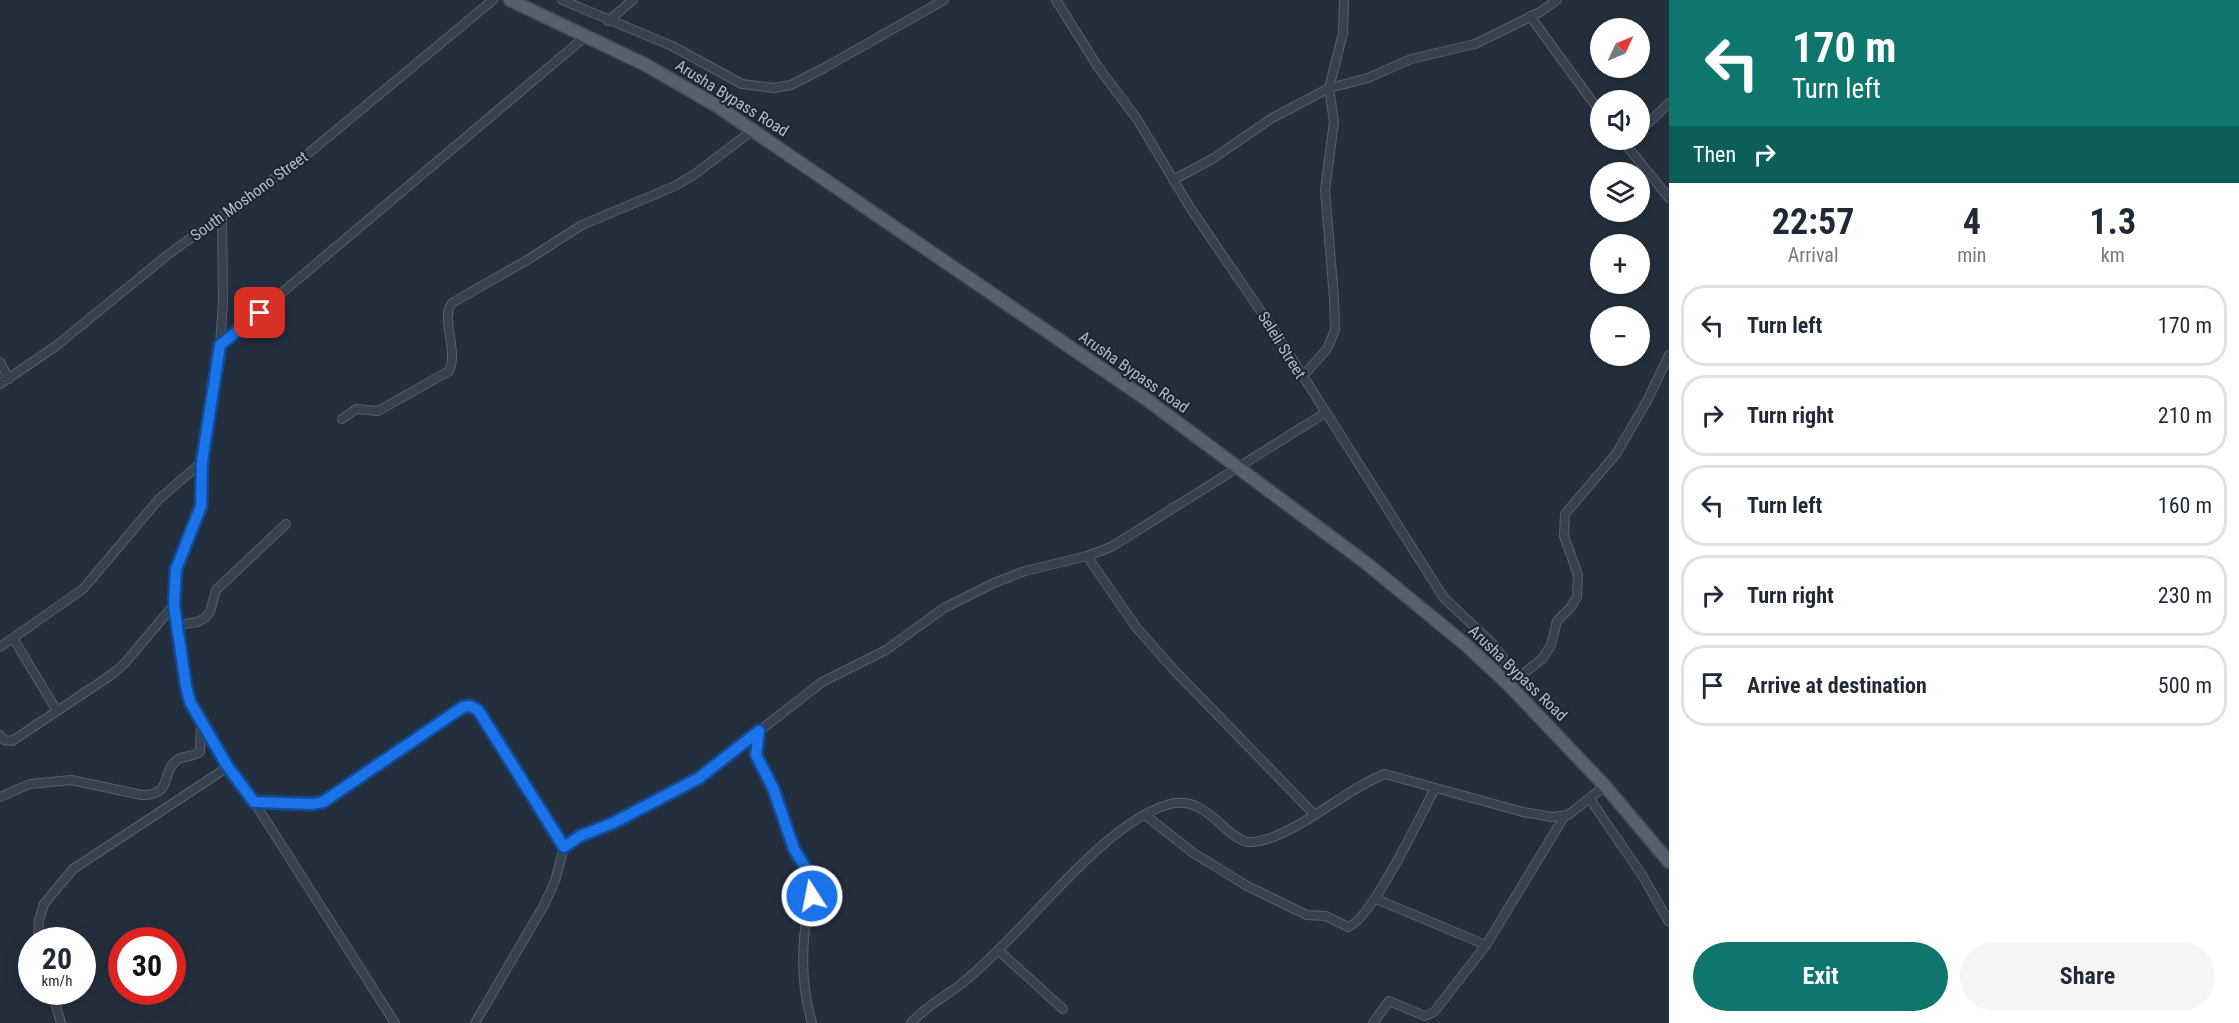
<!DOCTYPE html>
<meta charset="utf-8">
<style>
body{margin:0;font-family:"Roboto Condensed",sans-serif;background:#f6f6f7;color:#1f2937;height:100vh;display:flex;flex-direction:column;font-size:22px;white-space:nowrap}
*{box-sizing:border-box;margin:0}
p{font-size:20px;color:#747a83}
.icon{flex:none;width:33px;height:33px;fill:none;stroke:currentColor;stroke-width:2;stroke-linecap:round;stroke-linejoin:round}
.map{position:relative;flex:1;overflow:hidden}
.drawer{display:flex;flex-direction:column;background:#fff;width:570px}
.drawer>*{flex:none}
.guide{background:#0f766e;color:#fff;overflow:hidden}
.needle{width:39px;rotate:46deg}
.controls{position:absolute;left:1590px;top:18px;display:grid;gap:12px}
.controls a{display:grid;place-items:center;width:60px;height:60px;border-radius:50%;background:#fff;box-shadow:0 3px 15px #0003;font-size:30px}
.speed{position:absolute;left:18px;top:927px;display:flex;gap:12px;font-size:30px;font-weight:700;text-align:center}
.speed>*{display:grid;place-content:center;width:78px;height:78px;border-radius:50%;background:#fff;box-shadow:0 3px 15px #0003;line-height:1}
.speed small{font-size:15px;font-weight:400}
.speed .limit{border:9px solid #d22;background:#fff;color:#111}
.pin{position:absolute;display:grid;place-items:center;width:51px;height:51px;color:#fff;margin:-26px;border-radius:12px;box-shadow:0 3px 9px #0006}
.me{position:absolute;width:66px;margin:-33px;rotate:349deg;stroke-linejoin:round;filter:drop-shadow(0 0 4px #0008)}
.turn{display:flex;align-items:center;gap:21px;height:126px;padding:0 24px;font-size:27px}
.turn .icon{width:78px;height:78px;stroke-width:2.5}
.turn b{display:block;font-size:42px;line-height:51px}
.then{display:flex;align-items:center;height:57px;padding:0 24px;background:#0003;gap:12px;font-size:22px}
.eta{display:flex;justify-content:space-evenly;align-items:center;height:102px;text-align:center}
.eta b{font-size:36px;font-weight:700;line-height:42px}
.action{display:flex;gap:12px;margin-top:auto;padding:12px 24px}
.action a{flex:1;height:69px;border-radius:36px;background:#0f766e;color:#fff;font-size:24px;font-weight:700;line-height:69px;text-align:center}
.action a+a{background:#f6f6f7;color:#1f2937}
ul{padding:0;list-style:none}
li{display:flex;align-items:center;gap:18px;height:81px;margin:0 12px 9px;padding:0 12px;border:3px solid #e0e1e3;border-radius:24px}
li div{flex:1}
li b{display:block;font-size:22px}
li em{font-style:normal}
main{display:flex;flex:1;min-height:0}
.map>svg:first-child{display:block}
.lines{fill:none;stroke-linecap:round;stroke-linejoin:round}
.street-casing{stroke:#565f6c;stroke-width:10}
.primary-casing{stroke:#414a57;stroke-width:15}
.street{stroke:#38414e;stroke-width:8}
.primary{stroke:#56606e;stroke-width:12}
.route-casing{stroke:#114b97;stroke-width:15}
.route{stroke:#1a73e8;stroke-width:10}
.labels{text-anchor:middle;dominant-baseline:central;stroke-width:4.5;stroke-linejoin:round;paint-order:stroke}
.street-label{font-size:16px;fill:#b4bcc9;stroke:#1d2633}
</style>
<main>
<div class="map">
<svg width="1669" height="1023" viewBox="0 0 1669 1023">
<rect width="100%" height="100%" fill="#242f3e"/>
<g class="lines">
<defs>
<g id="street">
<polyline points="562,0 672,46 742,84 774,88 791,85 824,68 944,0"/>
<polyline points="1056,0 1098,67 1137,119 1191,209 1275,332 1444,598 1494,645 1503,658 1510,685"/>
<polyline points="1530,16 1600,112"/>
<polyline points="608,21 633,0"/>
<polyline points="1640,131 1669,103"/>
<polyline points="1622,140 1669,198"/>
<polyline points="1173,180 1214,158 1272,118 1329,88 1368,78 1411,59 1475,44 1540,12 1557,0"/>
<polyline points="222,216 223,302 220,345 202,462 201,506 175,578 174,605 186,686 194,709 228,767 254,802 395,1023"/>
<polyline points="220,345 586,36"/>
<polyline points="0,362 9,379"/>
<polyline points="1302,377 1327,349 1335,330 1334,298 1325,190 1334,122 1329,88 1343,33 1344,0"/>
<polyline points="0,384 56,346 170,253 304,157 493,0"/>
<path d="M342,419L356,409L378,411L449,371C459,350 440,319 452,303L529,259L582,225L675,186L695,174L753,130"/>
<polyline points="1087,556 1136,627 1173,669 1314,814"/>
<polyline points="177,625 198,622 206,617 210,612 216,590 286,524"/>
<polyline points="13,638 57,711"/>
<polyline points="0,647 83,589 159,499 202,462"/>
<polyline points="1510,684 1542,659 1551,645 1557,621 1571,607 1577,597 1578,575 1564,536 1565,514 1616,454 1647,401 1669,355"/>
<path d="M759,731L755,750L758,761L773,788L794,849L814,883C814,894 809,904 807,915C801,951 802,989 812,1023"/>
<polyline points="0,735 4,740 12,741 111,675 124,664 174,605"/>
<path d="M0,797L30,784L71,780L142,795C174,795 160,773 177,760C184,755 193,757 200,752L201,722"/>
<polyline points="1590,799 1642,875 1669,922"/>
<polyline points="254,802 312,804 323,802 463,707 470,706 478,710 564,847"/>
<path d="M1145,815L1192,852L1247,886L1307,915L1326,916L1348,927C1371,921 1422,813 1435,788"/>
<polyline points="1376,899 1486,945"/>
<polyline points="38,940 39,920 44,904 73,869 228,767"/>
<polyline points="998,950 1063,1009"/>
<polyline points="52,992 61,1023"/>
<polyline points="475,1023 544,905 555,881 564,847 572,840 613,823 699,778 822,682 886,650 944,608 994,583 1025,571 1087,556 1111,547 1325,413"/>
<path d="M911,1023C925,1007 941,999 957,987C967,980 976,971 985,963C1034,919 1108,820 1170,804C1209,794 1227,844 1252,842C1293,839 1346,788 1385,774L1523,812L1552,817L1568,815L1605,786"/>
<polyline points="1373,1023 1389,1001 1425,1016 1434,1012 1486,945 1564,817"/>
</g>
<polyline id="primary" points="510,0 646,65 717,106 1146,399 1366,563 1466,645 1510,686 1605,786 1669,862"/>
</defs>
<use href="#street" class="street-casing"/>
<use href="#primary" class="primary-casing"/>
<use href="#street" class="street"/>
<use href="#primary" class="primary"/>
</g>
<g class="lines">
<defs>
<polyline id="route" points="260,313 220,345 202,462 201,506 176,569 174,605 186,686 190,702 228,767 254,802 312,804 323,802 463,707 470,706 478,710 564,847 580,836 613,823 699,778 759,731 756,755 773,788 794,849 813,880 812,896"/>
</defs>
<use href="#route" class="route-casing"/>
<use href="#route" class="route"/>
</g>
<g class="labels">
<g class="street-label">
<text transform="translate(732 98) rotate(32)">Arusha Bypass Road</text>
<text transform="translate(249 196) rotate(-36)">South Moshono Street</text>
<text transform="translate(1282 345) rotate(58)">Seleli Street</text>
<text transform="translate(1134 372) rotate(35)">Arusha Bypass Road</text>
<text transform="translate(1518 673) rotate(44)">Arusha Bypass Road</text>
</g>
</g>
</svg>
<div class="controls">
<a><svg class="needle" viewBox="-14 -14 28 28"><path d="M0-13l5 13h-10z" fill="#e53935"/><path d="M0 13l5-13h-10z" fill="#747a83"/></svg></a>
<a><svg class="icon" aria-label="sound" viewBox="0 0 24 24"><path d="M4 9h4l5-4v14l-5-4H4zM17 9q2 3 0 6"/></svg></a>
<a><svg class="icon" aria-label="layers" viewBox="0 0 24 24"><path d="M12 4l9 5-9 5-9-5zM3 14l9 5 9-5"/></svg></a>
<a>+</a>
<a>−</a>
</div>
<div class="speed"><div>20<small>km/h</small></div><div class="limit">30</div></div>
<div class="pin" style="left:260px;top:313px;background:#d93025"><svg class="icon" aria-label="arrive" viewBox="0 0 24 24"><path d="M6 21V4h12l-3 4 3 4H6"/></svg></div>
<svg class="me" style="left:812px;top:896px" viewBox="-20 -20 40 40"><circle r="17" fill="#1a73e8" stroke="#fff" stroke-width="3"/><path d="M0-11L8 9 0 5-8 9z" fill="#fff"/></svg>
</div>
<section class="drawer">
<div class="guide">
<div class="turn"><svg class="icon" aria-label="left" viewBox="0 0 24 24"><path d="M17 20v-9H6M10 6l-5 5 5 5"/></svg><div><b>170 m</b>Turn left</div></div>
<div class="then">Then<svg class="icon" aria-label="right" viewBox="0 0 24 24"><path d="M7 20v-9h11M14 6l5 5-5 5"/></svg></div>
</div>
<div class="eta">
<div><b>22:57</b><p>Arrival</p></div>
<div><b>4</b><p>min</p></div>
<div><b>1.3</b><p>km</p></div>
</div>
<ul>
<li><svg class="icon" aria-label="left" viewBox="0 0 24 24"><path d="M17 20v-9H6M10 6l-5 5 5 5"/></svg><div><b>Turn left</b></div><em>170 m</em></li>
<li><svg class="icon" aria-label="right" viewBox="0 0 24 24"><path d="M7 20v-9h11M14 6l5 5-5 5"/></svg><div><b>Turn right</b></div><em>210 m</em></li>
<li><svg class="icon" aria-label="left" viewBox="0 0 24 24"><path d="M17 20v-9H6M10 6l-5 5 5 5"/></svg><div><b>Turn left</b></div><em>160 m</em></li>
<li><svg class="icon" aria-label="right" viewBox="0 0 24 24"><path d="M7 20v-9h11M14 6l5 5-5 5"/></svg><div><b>Turn right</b></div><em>230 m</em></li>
<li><svg class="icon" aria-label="arrive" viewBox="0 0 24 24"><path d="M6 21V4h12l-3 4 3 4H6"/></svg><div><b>Arrive at destination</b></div><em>500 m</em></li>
</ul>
<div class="action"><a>Exit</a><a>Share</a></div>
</section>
</main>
